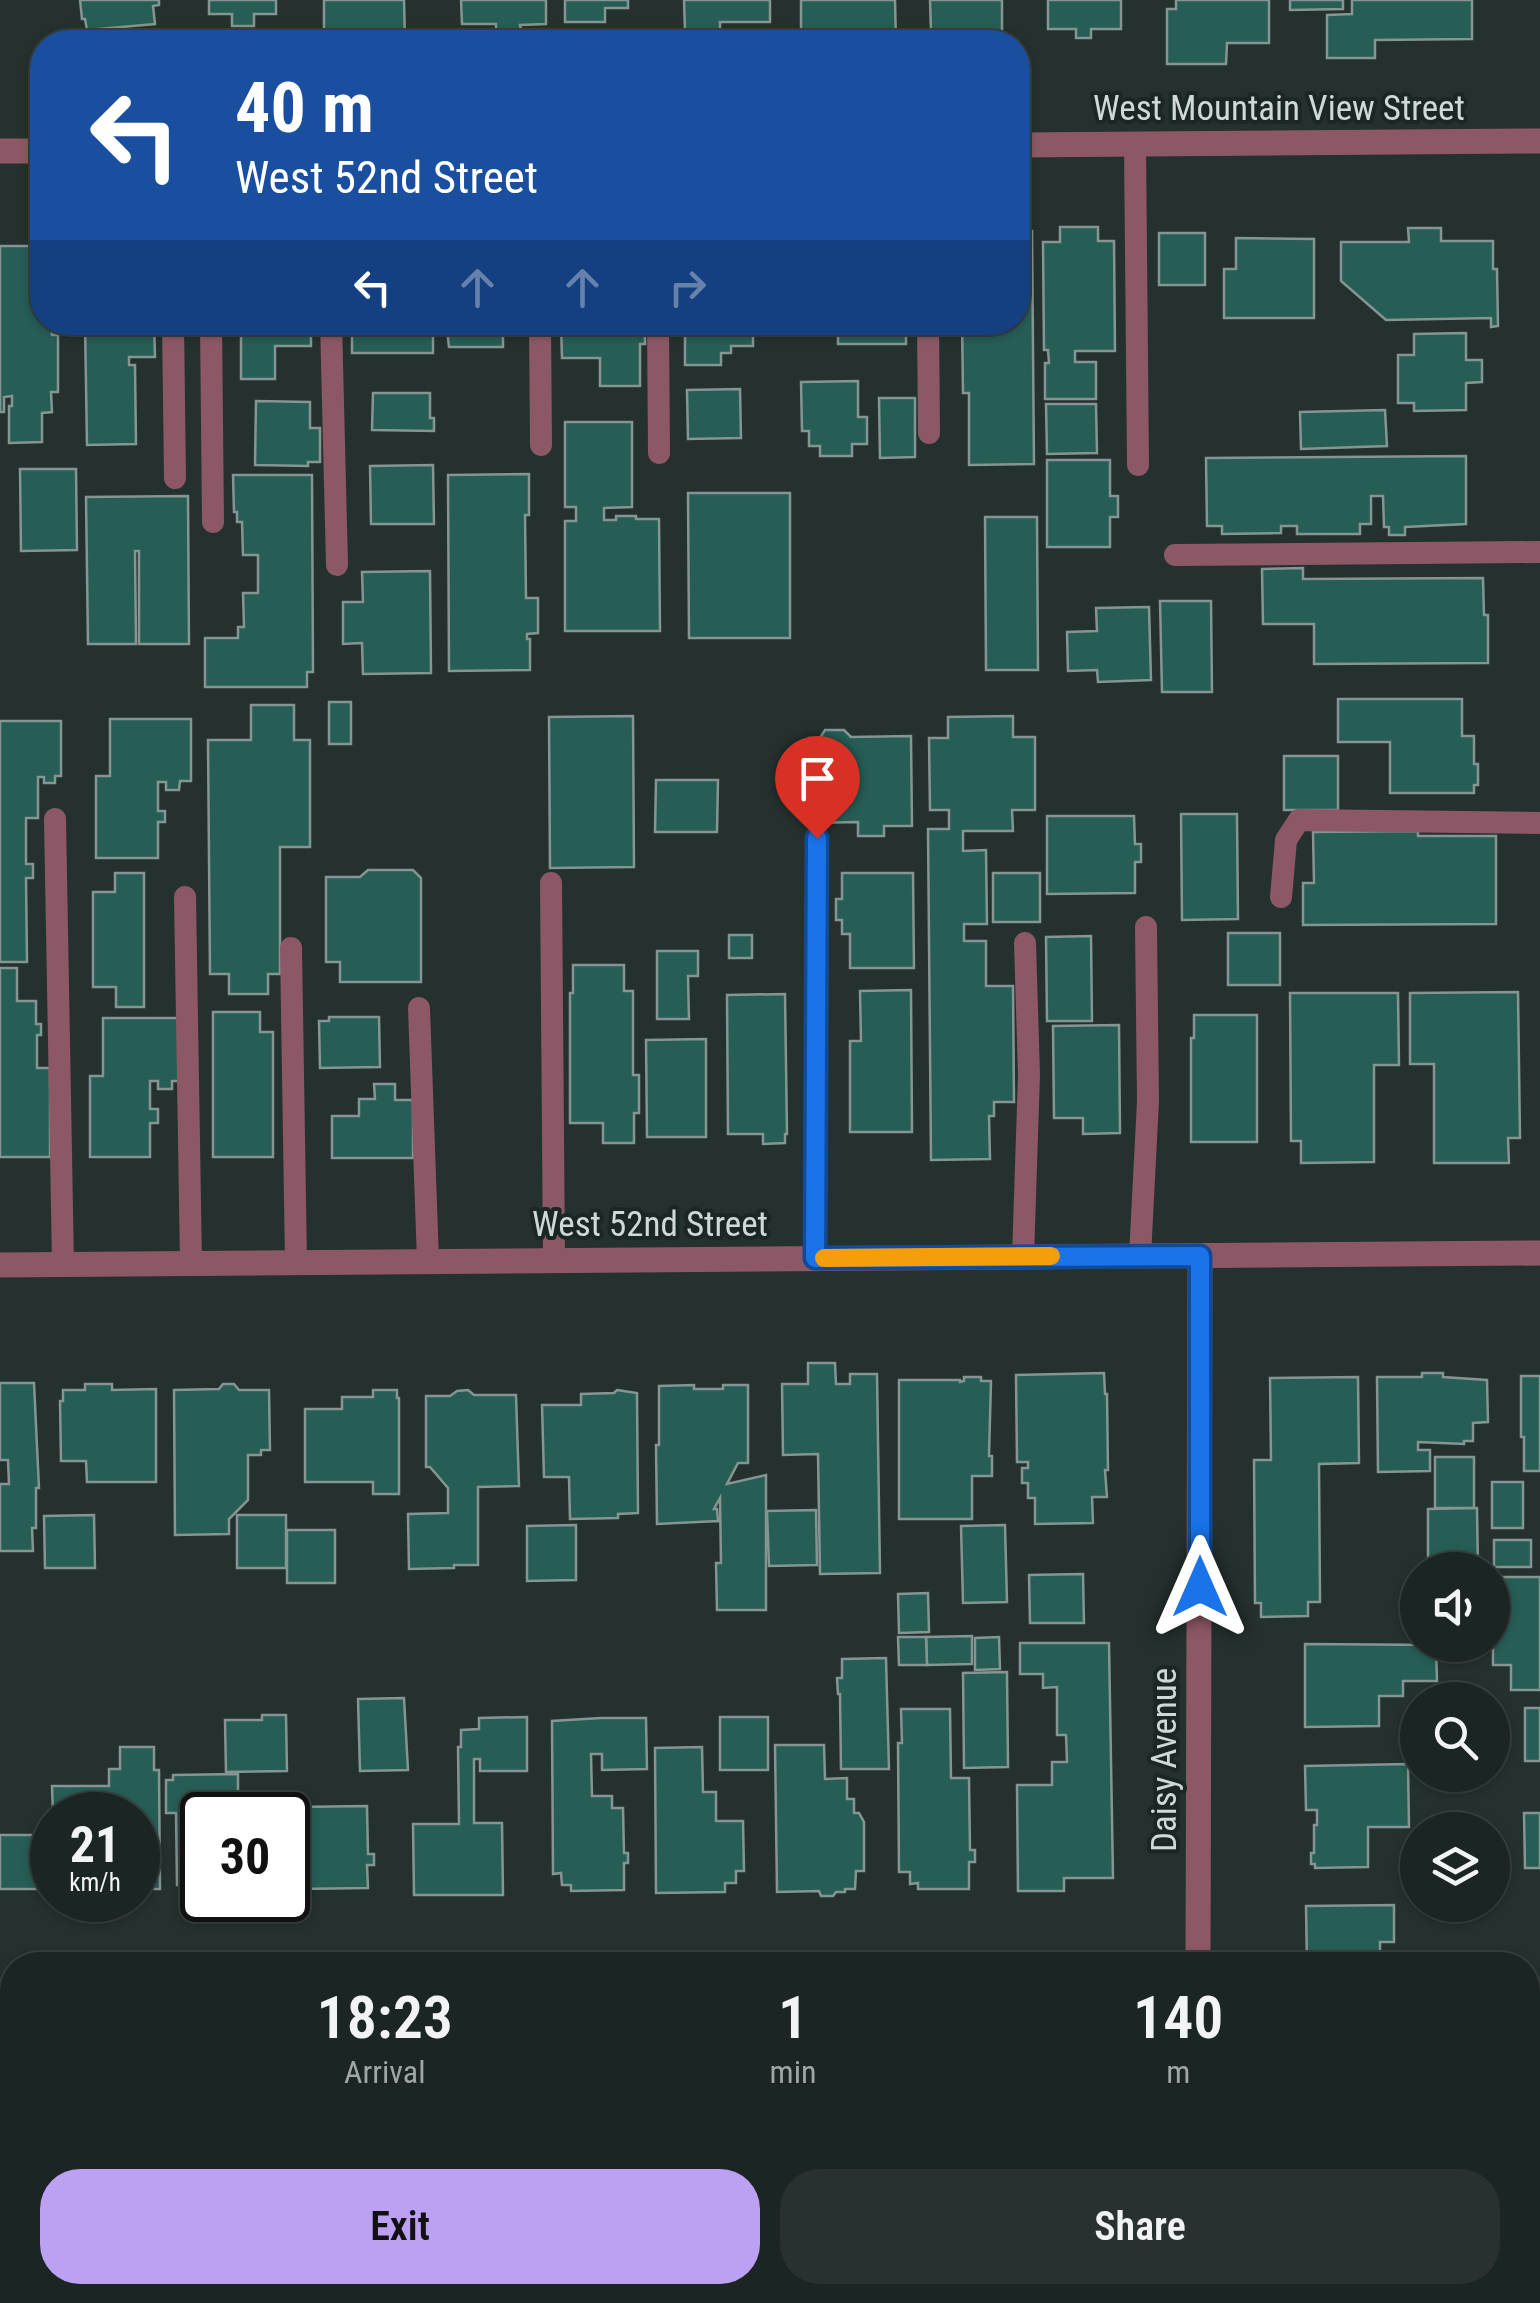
<!DOCTYPE html>
<style>
body{margin:0;font-family:"Roboto Condensed",sans-serif;background:#283130;color:#f1f3f6;height:100vh;display:flex;flex-direction:column;font-size:38px;white-space:nowrap}
*{box-sizing:border-box;margin:0}
p{font-size:32px;color:#a0a5a6}
.icon{flex:none;width:55px;height:55px;fill:none;stroke:currentColor;stroke-width:2;stroke-linecap:round;stroke-linejoin:round}
.map{position:relative;flex:1;overflow:hidden}
.sheet{position:absolute;left:0px;top:1952px;width:1540px;height:352px;display:flex;flex-direction:column;background:#1b2523;border-radius:40px 40px 0 0;box-shadow:0 2px 8px #0004,0 0 0 2px #394241}
.sheet>*{flex:none}
.banner{position:absolute;left:30px;top:30px;width:1000px;height:305px;border-radius:40px;box-shadow:0 2px 8px #0004,0 0 0 2px #394241;background:#1a4fa0;color:#fff;overflow:hidden}
.controls{position:absolute;left:1400px;top:1552px;display:grid;gap:20px}
.controls a{display:grid;place-items:center;width:110px;height:110px;border-radius:50%;background:#1b2523;box-shadow:0 2px 8px #0004,0 0 0 2px #394241;font-size:50px}
.speed{position:absolute;left:30px;top:1792px;display:flex;gap:20px;font-size:50px;font-weight:700;text-align:center}
.speed>*{display:grid;place-content:center;width:130px;height:130px;border-radius:50%;background:#1b2523;box-shadow:0 2px 8px #0004,0 0 0 2px #394241;line-height:1}
.speed small{font-size:25px;font-weight:400}
.speed .limit{border:5px solid #111;border-radius:15px;background:#fff;color:#111}
.pin{position:absolute;display:grid;place-items:center;width:85px;height:85px;color:#fff;margin:-102px -42px;border-radius:50% 50% 50% 0;rotate:-45deg;box-shadow:0 0 10px #0007}
.pin .icon{rotate:45deg}
.me{position:absolute;width:110px;margin:-55px;rotate:0deg;stroke-linejoin:round;filter:drop-shadow(0 0 8px #0008)}
.turn{display:flex;align-items:center;gap:35px;height:210px;padding:0 40px;font-size:45px}
.turn .icon{width:130px;height:130px;stroke-width:2.5}
.turn b{display:block;font-size:70px;line-height:85px}
.lanes{display:flex;align-items:center;height:95px;padding:0 40px;background:#0003;justify-content:center;gap:50px;direction:ltr}
.lanes .off{opacity:.35}
.eta{display:flex;justify-content:space-evenly;align-items:center;height:170px;text-align:center}
.eta b{font-size:60px;font-weight:600;line-height:70px}
.button{display:flex;gap:20px;margin-top:auto;padding:20px 40px}
.button a{flex:1;height:115px;border-radius:40px;background:#bca0f2;color:#111;font-size:40px;font-weight:600;line-height:115px;text-align:center}
.button a+a{background:#283130;color:#f1f3f6}
.map>svg:first-child{display:block}
.building{fill:#265d55;stroke:#859592;stroke-width:2.5}
.lines{fill:none;stroke-linecap:round;stroke-linejoin:round}
.lane{stroke:#8c5866;stroke-width:22}
.street{stroke:#8c5866;stroke-width:25}
.route-casing{stroke:#114b97;stroke-width:25}
.route{stroke:#1a73e8;stroke-width:18}
.slow{stroke:#f59e0b;stroke-width:18}
.labels{text-anchor:middle;dominant-baseline:central;stroke-width:8;stroke-linejoin:round;paint-order:stroke}
.street-label{font-size:35px;fill:#d1d9d8;stroke:#1a2725}
</style>
<div class="map">
<svg width="1540" height="2303" viewBox="0 0 1540 2303">
<rect width="100%" height="100%" fill="#24312f"/>
<g class="building">
<polygon points="80,0 159,0 159,5 153,6 155,24 87,30 85,19 82,19"/>
<polygon points="209,0 276,0 276,14 254,14 254,26 232,26 232,14 209,14"/>
<polygon points="324,0 404,0 405,42 324,42"/>
<polygon points="461,0 546,0 546,24 520,25 521,30 496,31 496,24 462,24"/>
<polygon points="565,0 628,0 628,8 605,8 605,22 565,22"/>
<polygon points="684,0 770,0 770,22 720,22 720,31 685,31"/>
<polygon points="801,0 895,0 896,42 850,42 850,35 801,35"/>
<polygon points="930,0 1002,0 1002,42 959,42 959,31 931,31"/>
<polygon points="1048,0 1121,0 1121,29 1091,29 1091,38 1076,38 1076,29 1048,29"/>
<polygon points="1176,0 1269,0 1269,43 1227,43 1226,64 1167,64 1167,9 1176,9"/>
<polygon points="1290,0 1343,0 1343,9 1290,10"/>
<polygon points="1352,0 1472,0 1472,39 1375,40 1375,58 1327,58 1327,15 1352,14"/>
<polygon points="1060,227 1098,227 1098,241 1114,241 1115,351 1075,351 1075,362 1096,362 1096,399 1045,399 1045,363 1049,363 1048,350 1044,350 1043,242 1060,242"/>
<polygon points="1408,228 1441,228 1441,241 1493,241 1493,269 1497,269 1498,326 1491,327 1491,318 1386,320 1341,281 1341,242 1409,242"/>
<polygon points="1018,231 1032,231 1034,464 969,465 969,393 963,393 962,322 1018,322"/>
<rect x="1159" y="233" width="46" height="52"/>
<polygon points="1236,238 1314,239 1314,318 1224,318 1224,269 1236,269"/>
<polygon points="0,246 42,246 42,322 52,322 52,335 58,335 58,392 51,392 52,412 42,413 42,442 9,443 9,406 12,406 12,396 4,397 4,412 0,412"/>
<polygon points="85,322 154,322 155,357 129,357 129,365 135,365 136,444 87,445"/>
<polygon points="237,322 311,322 311,346 275,346 275,379 241,379 241,335 237,335"/>
<polygon points="356,322 433,322 433,353 352,353 352,327 356,327"/>
<polygon points="446,322 522,322 522,334 503,334 503,347 449,347"/>
<polygon points="561,322 645,322 645,344 640,344 640,386 600,386 600,358 562,358"/>
<polygon points="685,322 753,322 753,346 731,346 731,353 721,353 721,365 685,365"/>
<rect x="838" y="322" width="68" height="22"/>
<polygon points="1466,333 1466,360 1482,360 1482,382 1466,383 1466,410 1414,411 1414,403 1398,403 1398,355 1414,355 1414,334"/>
<polygon points="858,381 858,417 867,417 867,444 852,444 852,456 820,456 820,446 809,446 809,431 802,431 801,382"/>
<polygon points="740,389 741,438 688,439 687,390"/>
<polygon points="373,393 430,393 430,418 434,418 434,431 372,430"/>
<polygon points="879,398 915,398 915,457 880,458"/>
<polygon points="256,401 310,402 310,428 320,428 320,462 308,462 308,466 255,465"/>
<polygon points="1046,404 1096,404 1097,453 1047,454"/>
<polygon points="1385,410 1387,446 1301,449 1300,412"/>
<polygon points="565,422 632,422 632,507 604,508 604,520 616,520 616,516 636,516 636,519 659,519 660,631 565,631 565,521 576,521 576,507 565,507"/>
<polygon points="1466,456 1466,524 1405,527 1405,535 1389,535 1389,527 1384,527 1383,496 1371,496 1371,524 1360,524 1360,534 1297,534 1297,526 1281,526 1281,533 1222,534 1222,526 1207,526 1206,458"/>
<polygon points="1047,460 1110,460 1110,496 1118,496 1118,517 1110,517 1110,547 1047,547"/>
<polygon points="433,465 434,524 371,524 370,466"/>
<polygon points="20,469 76,469 77,550 21,551"/>
<polygon points="529,474 529,515 525,515 526,598 538,598 538,633 527,634 527,639 530,639 530,670 449,671 448,475"/>
<polygon points="233,475 312,475 313,672 307,672 307,687 205,687 205,638 238,638 238,627 244,627 243,593 258,593 258,555 243,555 242,522 237,522 237,512 234,512"/>
<polygon points="688,493 790,493 790,638 689,638"/>
<polygon points="188,496 189,644 139,644 139,551 135,551 136,644 88,644 86,497"/>
<polygon points="985,517 1037,517 1038,670 986,670"/>
<polygon points="1303,568 1303,579 1483,578 1484,615 1488,615 1488,663 1314,664 1314,624 1263,624 1262,569"/>
<polygon points="430,571 431,673 363,674 362,643 343,644 343,602 363,602 362,572"/>
<polygon points="1160,601 1211,601 1212,692 1162,692"/>
<polygon points="1149,607 1151,680 1098,682 1097,670 1068,671 1067,632 1097,631 1096,608"/>
<polygon points="1338,699 1462,699 1462,736 1474,736 1474,764 1478,764 1478,785 1474,785 1474,793 1390,793 1390,742 1338,742"/>
<rect x="329" y="702" width="22" height="42"/>
<polygon points="251,705 294,705 294,740 310,740 310,847 280,847 280,974 268,974 268,994 229,994 229,974 210,974 208,740 251,740"/>
<polygon points="633,716 634,867 550,868 549,717"/>
<polygon points="1013,716 1013,737 1035,737 1035,810 1012,810 1013,831 963,831 963,851 986,850 987,924 964,924 964,941 986,941 986,986 1013,986 1014,1102 994,1102 994,1116 989,1116 990,1159 931,1160 928,829 949,829 949,810 930,810 929,738 948,738 948,717"/>
<polygon points="110,719 191,719 191,781 180,781 179,790 166,790 166,782 158,782 158,811 165,811 165,822 158,822 158,858 96,858 96,776 110,776"/>
<polygon points="0,721 61,721 61,776 55,776 55,783 44,783 44,777 38,777 38,818 26,818 26,864 33,864 33,878 26,878 27,962 0,962"/>
<polygon points="825,730 844,730 851,737 911,736 912,826 884,826 884,836 858,836 858,822 810,823 809,738 820,738"/>
<rect x="1284" y="756" width="54" height="54"/>
<polygon points="656,780 718,780 717,832 655,832"/>
<polygon points="1181,814 1237,814 1238,919 1182,920"/>
<polygon points="1047,816 1134,816 1135,844 1141,844 1141,862 1135,862 1135,893 1047,894"/>
<polygon points="1418,831 1418,836 1496,836 1496,924 1303,925 1303,883 1314,883 1313,832"/>
<polygon points="368,870 413,870 421,878 421,982 340,982 340,962 326,962 326,877 360,877"/>
<polygon points="115,873 144,873 144,1007 116,1007 116,987 93,987 93,892 115,892"/>
<polygon points="842,873 913,873 914,968 850,968 850,934 842,934 842,920 836,920 836,899 842,899"/>
<rect x="993" y="873" width="47" height="49"/>
<rect x="1228" y="933" width="52" height="52"/>
<rect x="729" y="935" width="23" height="23"/>
<polygon points="1091,936 1092,1021 1047,1021 1046,937"/>
<polygon points="657,951 698,951 698,976 688,976 689,1019 657,1019"/>
<polygon points="573,965 624,965 624,991 633,991 633,1075 639,1075 639,1113 634,1113 634,1143 603,1143 603,1123 570,1123 570,993 573,993"/>
<polygon points="0,968 17,968 17,1001 36,1001 36,1024 41,1024 41,1035 37,1035 37,1068 50,1068 50,1157 0,1157"/>
<polygon points="911,990 912,1132 850,1132 850,1041 861,1041 860,991"/>
<polygon points="1518,992 1520,1138 1508,1138 1509,1163 1434,1163 1434,1064 1410,1064 1410,993"/>
<polygon points="1290,993 1398,993 1399,1065 1374,1065 1374,1162 1301,1163 1301,1141 1291,1141"/>
<polygon points="785,994 787,1134 785,1134 785,1143 763,1144 763,1134 728,1134 727,995"/>
<polygon points="213,1012 260,1012 260,1032 273,1032 273,1157 213,1157"/>
<polygon points="1194,1015 1257,1015 1257,1142 1191,1142 1191,1038 1194,1038"/>
<polygon points="329,1017 379,1017 380,1067 320,1068 319,1021 329,1021"/>
<polygon points="103,1018 184,1018 184,1081 172,1081 172,1089 158,1089 158,1081 150,1081 150,1109 158,1109 158,1123 150,1123 150,1157 90,1157 90,1076 103,1076"/>
<polygon points="1119,1025 1120,1133 1083,1134 1083,1118 1054,1118 1053,1026"/>
<polygon points="706,1039 706,1137 647,1137 646,1040"/>
<polygon points="374,1084 395,1084 395,1100 413,1100 413,1158 332,1158 332,1116 359,1116 359,1099 375,1099"/>
<polygon points="808,1363 835,1363 836,1384 850,1384 850,1374 877,1374 880,1573 820,1574 818,1454 783,1455 782,1384 808,1384"/>
<polygon points="1104,1373 1105,1394 1107,1394 1108,1470 1105,1470 1107,1497 1092,1497 1093,1523 1035,1524 1035,1498 1028,1498 1028,1483 1022,1483 1022,1468 1028,1468 1028,1462 1017,1462 1016,1375"/>
<polygon points="1422,1373 1443,1373 1443,1377 1487,1380 1488,1422 1473,1423 1473,1441 1464,1441 1464,1444 1418,1442 1418,1450 1430,1450 1430,1471 1378,1472 1377,1377 1422,1377"/>
<polygon points="1521,1376 1540,1376 1540,1471 1524,1471 1524,1437 1521,1437"/>
<polygon points="964,1377 981,1377 981,1381 991,1381 989,1456 992,1456 992,1476 972,1476 972,1519 899,1519 899,1380 960,1380 960,1382 964,1381"/>
<polygon points="1358,1377 1359,1463 1319,1464 1320,1602 1308,1602 1308,1616 1261,1617 1261,1603 1255,1603 1254,1460 1271,1460 1270,1378"/>
<polygon points="0,1383 34,1383 39,1488 36,1488 36,1528 32,1528 33,1551 0,1551 0,1484 9,1484 8,1460 0,1460"/>
<polygon points="85,1384 112,1384 112,1390 156,1389 156,1482 87,1482 86,1461 61,1461 60,1401 63,1401 63,1390 85,1390"/>
<polygon points="223,1384 234,1384 239,1390 269,1390 270,1450 261,1450 261,1455 248,1455 248,1500 229,1519 229,1534 175,1535 174,1390 219,1389"/>
<polygon points="694,1385 694,1389 723,1389 723,1385 748,1385 748,1463 738,1463 727,1484 766,1475 766,1610 717,1610 716,1563 721,1563 720,1498 714,1509 717,1509 718,1521 657,1524 656,1445 659,1445 659,1386"/>
<polygon points="373,1390 397,1390 397,1398 399,1398 399,1494 373,1494 373,1482 305,1482 305,1409 342,1409 342,1397 373,1397"/>
<polygon points="468,1390 474,1395 516,1395 519,1486 478,1487 478,1565 454,1565 454,1568 409,1569 408,1514 448,1513 448,1488 430,1467 426,1467 426,1396 450,1396 457,1391"/>
<polygon points="617,1390 637,1393 638,1513 618,1514 618,1518 570,1519 569,1477 544,1477 542,1405 581,1405 581,1394 614,1393"/>
<rect x="1435" y="1457" width="39" height="51"/>
<rect x="1492" y="1482" width="31" height="46"/>
<polygon points="1477,1508 1478,1570 1428,1570 1428,1509"/>
<polygon points="816,1510 817,1565 769,1566 767,1511"/>
<polygon points="94,1515 95,1568 45,1568 44,1516"/>
<rect x="237" y="1515" width="49" height="53"/>
<polygon points="576,1525 576,1580 527,1581 527,1526"/>
<polygon points="1005,1525 1007,1602 963,1603 961,1526"/>
<rect x="287" y="1530" width="48" height="53"/>
<rect x="1494" y="1540" width="37" height="27"/>
<polygon points="1083,1574 1084,1623 1030,1623 1029,1575"/>
<polygon points="1495,1577 1540,1577 1540,1690 1511,1690 1511,1665 1493,1665 1493,1594 1495,1594"/>
<polygon points="928,1593 929,1632 899,1633 898,1594"/>
<polygon points="972,1636 972,1664 927,1665 926,1637"/>
<polygon points="898,1637 926,1637 927,1665 899,1665"/>
<polygon points="999,1637 1000,1669 975,1670 975,1638"/>
<polygon points="1020,1643 1109,1643 1113,1878 1064,1878 1064,1891 1018,1891 1017,1785 1052,1785 1052,1762 1067,1762 1066,1735 1057,1735 1057,1687 1043,1688 1043,1674 1020,1674"/>
<polygon points="1305,1644 1436,1645 1437,1681 1403,1681 1403,1696 1379,1696 1379,1726 1305,1727"/>
<polygon points="886,1658 889,1769 841,1769 840,1694 838,1694 837,1678 842,1678 842,1659"/>
<polygon points="1007,1672 1008,1767 964,1768 963,1673"/>
<polygon points="1479,1696 1479,1700 1425,1700 1425,1697"/>
<polygon points="404,1698 408,1770 360,1771 358,1699"/>
<rect x="1525" y="1708" width="15" height="53"/>
<polygon points="901,1709 950,1709 951,1778 969,1778 970,1850 975,1850 975,1862 969,1862 969,1889 918,1889 918,1883 910,1884 910,1872 899,1872 898,1743 902,1743"/>
<polygon points="262,1715 286,1715 287,1771 226,1772 225,1720 262,1720"/>
<polygon points="527,1717 527,1771 480,1771 480,1759 474,1759 474,1823 502,1823 503,1895 414,1895 413,1824 459,1824 458,1747 461,1747 461,1730 479,1729 479,1718"/>
<rect x="720" y="1717" width="48" height="53"/>
<polygon points="601,1718 646,1718 647,1769 602,1770 602,1754 591,1754 592,1796 612,1796 612,1808 623,1808 624,1853 628,1853 628,1863 624,1863 624,1890 571,1891 571,1885 562,1885 561,1873 553,1874 552,1721"/>
<polygon points="775,1745 824,1745 825,1779 847,1778 847,1799 854,1799 854,1813 859,1813 864,1822 864,1871 856,1871 855,1889 845,1889 845,1892 836,1892 833,1896 821,1896 819,1891 777,1892"/>
<polygon points="120,1747 154,1747 154,1770 159,1770 160,1889 138,1889 138,1815 53,1815 52,1786 109,1786 109,1769 120,1769"/>
<polygon points="702,1747 703,1792 716,1792 716,1821 743,1821 744,1871 736,1871 736,1883 725,1883 725,1892 656,1893 655,1748"/>
<polygon points="1408,1764 1409,1827 1368,1827 1368,1867 1315,1868 1315,1864 1311,1864 1311,1853 1314,1853 1314,1825 1317,1825 1317,1810 1306,1810 1305,1766"/>
<polygon points="238,1774 238,1807 248,1807 248,1815 202,1815 202,1896 197,1896 197,1885 177,1885 176,1813 166,1813 166,1780 173,1780 173,1775"/>
<polygon points="367,1806 368,1854 374,1854 374,1865 367,1865 368,1888 297,1889 296,1807"/>
<polygon points="1524,1813 1540,1813 1540,1868 1525,1868"/>
<rect x="0" y="1835" width="38" height="54"/>
<polygon points="1394,1905 1394,1942 1380,1942 1380,1965 1307,1965 1306,1906"/>
<polygon points="1480,1957 1480,1965 1427,1965 1427,1958"/>
<rect x="1528" y="2001" width="12" height="85"/>
<polygon points="0,2109 8,2109 8,2137 12,2137 12,2148 9,2148 9,2194 6,2194 6,2217 0,2217"/>
<polygon points="1,2232 12,2232 12,2284 2,2284"/>
<polygon points="90,2292 121,2292 121,2298 111,2298 111,2302 90,2302"/>
<polygon points="244,2292 289,2292 289,2295 266,2294 266,2300 244,2300"/>
<rect x="361" y="2292" width="50" height="11"/>
<rect x="441" y="2292" width="84" height="11"/>
<rect x="608" y="2292" width="43" height="11"/>
<rect x="723" y="2292" width="48" height="11"/>
<rect x="839" y="2292" width="50" height="11"/>
<polygon points="1016,2292 1108,2292 1108,2303 1021,2303 1021,2295 1016,2295"/>
<rect x="1312" y="2292" width="151" height="11"/>
</g>
<g class="lines">
<g class="lane">
<polyline points="1135,144 1138,465"/>
<polyline points="173,322 175,478"/>
<polyline points="211,322 213,522"/>
<polyline points="331,322 337,565"/>
<polyline points="540,322 541,445"/>
<polyline points="658,322 659,453"/>
<polyline points="928,322 929,433"/>
<polyline points="1175,555 1540,552"/>
<polyline points="55,819 63,1264"/>
<polyline points="551,883 554,1260"/>
<polyline points="185,897 191,1263"/>
<polyline points="1281,897 1286,840 1299,820 1540,823"/>
<polyline points="291,948 296,1262"/>
<polyline points="419,1008 428,1261"/>
<polyline points="1140,1256 1148,1101 1146,927"/>
<polyline points="1023,1257 1029,1075 1025,943"/>
<polyline points="815,1258 817,838"/>
</g>
<g class="street">
<polyline points="1018,145 1540,141"/>
<polyline points="0,151 42,151"/>
<polyline points="0,1265 1540,1253"/>
<polyline points="1198,1965 1200,1256"/>
<polyline points="0,1996 12,1996"/>
<polyline points="1200,2292 1201,2303"/>
</g>
</g>
<g class="lines">
<defs>
<polyline id="route" points="817,838 815,1258 1200,1256 1200,1587"/>
</defs>
<use href="#route" class="route-casing"/>
<use href="#route" class="route"/>
<polyline class="slow" points="824,1258 1051,1256"/>
</g>
<g class="labels">
<g class="street-label">
<text x="1279" y="108">West Mountain View Street</text>
<text x="650" y="1224">West 52nd Street</text>
<text transform="translate(1164 1760) rotate(-90)">Daisy Avenue</text>
</g>
</g>
</svg>
<div class="controls">
<a><svg class="icon" aria-label="sound" viewBox="0 0 24 24"><path d="M4 9h4l5-4v14l-5-4H4zM17 9q2 3 0 6"/></svg></a>
<a><svg class="icon" aria-label="search" viewBox="0 0 24 24"><circle cx="10" cy="10" r="6"/><path d="M15 15l6 6"/></svg></a>
<a><svg class="icon" aria-label="layers" viewBox="0 0 24 24"><path d="M12 4l9 5-9 5-9-5zM3 14l9 5 9-5"/></svg></a>
</div>
<div class="speed"><div>21<small>km/h</small></div><div class="limit">30</div></div>
<div class="pin" style="left:817px;top:838px;background:#d93025"><svg class="icon" aria-label="arrive" viewBox="0 0 24 24"><path d="M6 21V4h12l-3 4 3 4H6"/></svg></div>
<svg class="me" style="left:1200px;top:1587px" viewBox="-20 -20 40 40"><path d="M0-17L14 15 0 8-14 15z" fill="#1a73e8" stroke="#fff" stroke-width="4"/></svg>
<div class="banner">
<div class="turn"><svg class="icon" aria-label="left" viewBox="0 0 24 24"><path d="M17 20v-9H6M10 6l-5 5 5 5"/></svg><div><b>40 m</b>West 52nd Street</div></div>
<div class="lanes"><svg class="icon" aria-label="left" viewBox="0 0 24 24"><path d="M17 20v-9H6M10 6l-5 5 5 5"/></svg><svg class="icon off" aria-label="ahead" viewBox="0 0 24 24"><path d="M12 20V5M6 11l6-6 6 6"/></svg><svg class="icon off" aria-label="ahead" viewBox="0 0 24 24"><path d="M12 20V5M6 11l6-6 6 6"/></svg><svg class="icon off" aria-label="right" viewBox="0 0 24 24"><path d="M7 20v-9h11M14 6l5 5-5 5"/></svg></div>
</div>
<section class="sheet">
<div class="eta">
<div><b>18:23</b><p>Arrival</p></div>
<div><b>1</b><p>min</p></div>
<div><b>140</b><p>m</p></div>
</div>
<div class="button"><a>Exit</a><a>Share</a></div>
</section>
</div>
